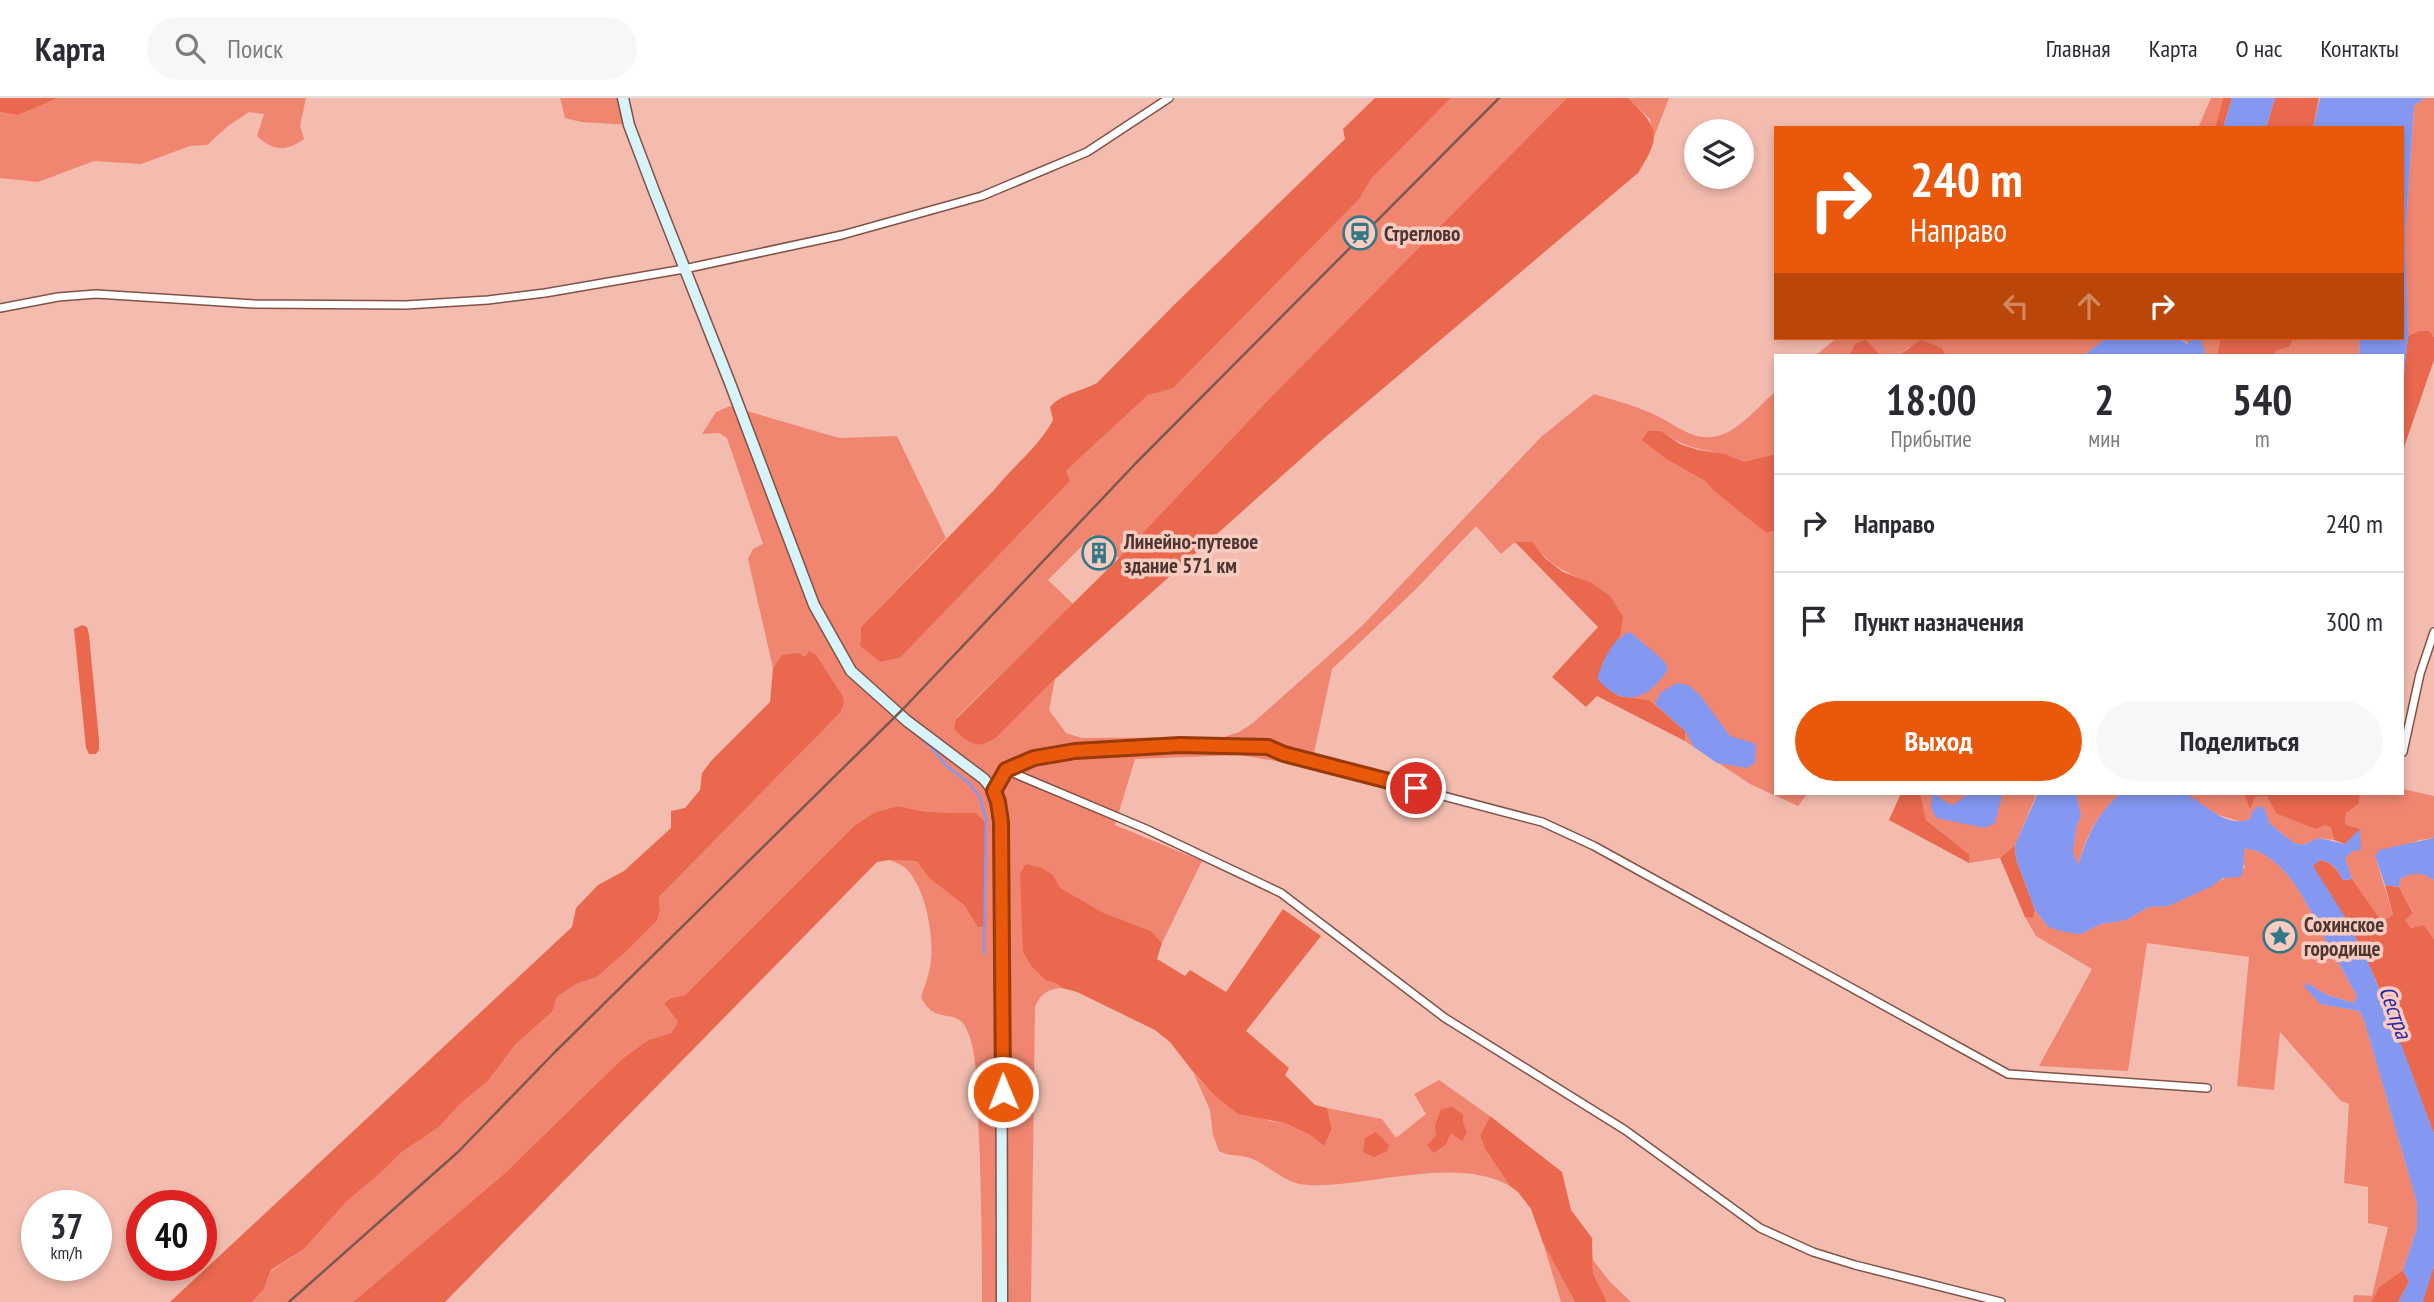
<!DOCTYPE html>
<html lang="ru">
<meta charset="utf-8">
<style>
body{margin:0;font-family:"PT Sans Narrow",sans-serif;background:#f7f7f7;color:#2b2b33;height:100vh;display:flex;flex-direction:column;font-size:26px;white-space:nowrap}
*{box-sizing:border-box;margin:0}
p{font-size:23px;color:#7c7c81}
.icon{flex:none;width:38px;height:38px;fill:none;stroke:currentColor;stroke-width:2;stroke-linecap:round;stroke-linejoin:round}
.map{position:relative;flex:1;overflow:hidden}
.side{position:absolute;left:1774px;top:256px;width:630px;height:441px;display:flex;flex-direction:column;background:#fff;border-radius:0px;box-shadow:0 4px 10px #0003}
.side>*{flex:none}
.banner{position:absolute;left:1774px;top:28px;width:630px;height:214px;border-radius:0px;box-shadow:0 4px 10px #0003;background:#ea580c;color:#fff;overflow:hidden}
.buttons{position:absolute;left:1684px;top:21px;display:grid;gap:14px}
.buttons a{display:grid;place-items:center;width:70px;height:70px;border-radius:50%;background:#fff;box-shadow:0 4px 10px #0003;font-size:35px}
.speed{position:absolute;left:21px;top:1092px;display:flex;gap:14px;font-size:35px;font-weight:700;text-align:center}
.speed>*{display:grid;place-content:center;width:91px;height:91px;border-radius:50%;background:#fff;box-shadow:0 4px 10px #0003;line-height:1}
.speed small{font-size:18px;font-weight:400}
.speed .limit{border:10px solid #d22;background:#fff;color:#111}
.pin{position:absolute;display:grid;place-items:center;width:60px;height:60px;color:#fff;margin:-30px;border:4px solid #fff;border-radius:50%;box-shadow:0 2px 7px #0007}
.me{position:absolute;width:77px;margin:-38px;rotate:359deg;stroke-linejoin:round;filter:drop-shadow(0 0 5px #0008)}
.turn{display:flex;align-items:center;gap:24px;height:147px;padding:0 21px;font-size:32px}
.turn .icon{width:91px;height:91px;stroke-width:2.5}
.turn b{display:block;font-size:49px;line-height:60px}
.lanes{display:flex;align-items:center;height:66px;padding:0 21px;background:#0003;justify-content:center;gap:35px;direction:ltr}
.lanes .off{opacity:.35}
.eta{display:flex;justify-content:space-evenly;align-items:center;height:119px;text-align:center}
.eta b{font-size:42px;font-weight:800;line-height:49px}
.primary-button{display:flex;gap:14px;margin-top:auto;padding:14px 21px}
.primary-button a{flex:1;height:80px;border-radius:42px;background:#ea580c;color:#fff;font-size:28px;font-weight:800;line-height:80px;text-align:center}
.primary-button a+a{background:#f7f7f7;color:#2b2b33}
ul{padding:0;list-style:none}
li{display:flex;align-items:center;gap:21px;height:98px;padding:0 21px;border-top:2px solid #e1e1e2}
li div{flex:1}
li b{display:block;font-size:26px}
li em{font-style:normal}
header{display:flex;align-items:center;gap:42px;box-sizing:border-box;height:98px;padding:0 35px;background:#fff;border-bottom:2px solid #e1e1e2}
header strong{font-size:33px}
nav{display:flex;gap:38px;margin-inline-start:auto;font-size:24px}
.search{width:490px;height:63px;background:#f7f7f7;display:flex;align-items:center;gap:18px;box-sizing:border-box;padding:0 24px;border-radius:38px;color:#7c7c81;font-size:26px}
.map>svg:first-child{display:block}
.green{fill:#f08670;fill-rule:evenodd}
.forest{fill:#e9684e}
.water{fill:#8498f1}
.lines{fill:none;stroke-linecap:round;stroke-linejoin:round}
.stream{stroke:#8498f1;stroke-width:2.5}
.street-casing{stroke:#825247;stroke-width:10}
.secondary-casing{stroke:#825247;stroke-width:13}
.street{stroke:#fff;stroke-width:7}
.secondary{stroke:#d7f4fb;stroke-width:10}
.rail{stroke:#795a53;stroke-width:2.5}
.route-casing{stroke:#983908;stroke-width:18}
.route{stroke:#ea580c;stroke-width:12}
.labels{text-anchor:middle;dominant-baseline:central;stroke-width:7;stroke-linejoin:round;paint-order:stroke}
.poi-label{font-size:21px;font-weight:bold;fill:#4d3631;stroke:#f9ccc2;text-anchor:start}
.water-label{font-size:23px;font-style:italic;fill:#2b29aa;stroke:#f9ccc2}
</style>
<header>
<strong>Карта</strong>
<div class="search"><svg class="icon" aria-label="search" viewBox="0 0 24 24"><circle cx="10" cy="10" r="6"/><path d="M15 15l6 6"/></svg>Поиск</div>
<nav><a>Главная</a><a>Карта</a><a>О нас</a><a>Контакты</a></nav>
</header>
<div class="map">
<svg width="2434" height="1204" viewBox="0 0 2434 1204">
<rect width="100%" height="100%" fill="#f3bcaf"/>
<g class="green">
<path d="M58,0H306L300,28L304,41C287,54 272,53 257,38L264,16L249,14L228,28L207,47L190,48L141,66L94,63L38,84L0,80V14L18,17Z"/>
<polygon points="560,0 623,0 629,27 581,24 565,20"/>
<path d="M1451,0H1567L1273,297L1119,460L1093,437L1048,482L1073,506L956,620L997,639L1055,581L1049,612L1066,635L1082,640L1224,639L1239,634L1253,625L1362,528L1541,339L1594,296C1613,302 1633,307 1651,315C1675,325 1693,346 1721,337C1739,332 1762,305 1776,293V356C1768,360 1753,365 1744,364C1737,363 1730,357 1723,356C1695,350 1686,350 1661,333L1668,362L1705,383L1714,393L1766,435L1776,432V695H1808L1798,708L1750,686L1685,643V633L1649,602L1618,598L1602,566L1620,538L1590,484C1563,474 1550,466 1531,444H1515L1501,456L1476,428L1416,491L1332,571L1311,669L1240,657L1135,661L1115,727L1202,763L1162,845L1151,833L1104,815L1059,790L1053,777L1032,869L1045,882L1057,886L1062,890C1048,891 1040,896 1035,909L1031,1204H982C982,1141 981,1078 978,1015C976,988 978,955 966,930C956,909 934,928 921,899C925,887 930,875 931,862C934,837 925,786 904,769C901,766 894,764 889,762L916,763L930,781L964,807L978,828L986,829L985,725L976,715L927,714L898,708L853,729L685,897L671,900L664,905L678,924L671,935L648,942L622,961L504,1076L353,1204H252L264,1191L271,1173L304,1151L348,1102L377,1078L402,1054L439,1029L461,1005L488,983L515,947L552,914L557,899L576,886L597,879L631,849L657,823L660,813L659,799L840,615L805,559L783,557L773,570L748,461L753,451L763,446L727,340L719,335L702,336L716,314L730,308L839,340L897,338L946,440L861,529L860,548L880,564L900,560L1069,384L1066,373L1148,297L1160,292L1360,100L1369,83Z"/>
<polygon points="1628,0 1669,0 1654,39 1650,21"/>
<polygon points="2211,0 2223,0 2215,30 2198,30"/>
<polygon points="2425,0 2434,0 2434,239 2429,233 2419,233 2408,238 2405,140 2414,8"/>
<polygon points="1837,240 2107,240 2084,257 1946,257 1942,250 1909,249 1899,257 1884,257 1855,246 1849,257 1816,257"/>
<polygon points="2178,240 2221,240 2217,257 2204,257 2205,253"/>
<polygon points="2294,240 2360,240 2359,257 2274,257 2276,253 2289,249"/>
<polygon points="2403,691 2434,698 2434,740 2420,742 2375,758 2393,817 2382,825 2352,781 2345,760 2353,753 2345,727 2346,715 2359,706 2360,695 2403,695"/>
<polygon points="1917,695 2037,695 2015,747 2000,760 1969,765 1968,755 1926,722 1921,698"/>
<path d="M2076,695H2121C2098,715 2085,739 2078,768L2073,754L2076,731L2081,717Z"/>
<path d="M2184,695H2244L2250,710L2254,699L2267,698C2277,715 2297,722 2314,731L2325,727L2331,730L2334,742L2319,740L2302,747L2293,745L2270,726L2250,721L2242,724L2212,715Z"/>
<path d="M2245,750C2287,757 2307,807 2325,841C2336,860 2346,879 2357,898L2354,905L2327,897L2307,885L2320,906L2359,913L2364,922L2417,1105V1130L2403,1172L2379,1189L2371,1204H2353L2354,1197L2372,1198L2388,1129L2368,1125V1089L2344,1085L2349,1006L2341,1003L2280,934L2274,992L2237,988L2249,859L2147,845L2128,973L2039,968L2092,871L2036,838L2025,819L2033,820L2035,812L2048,829L2081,836L2101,826L2126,822L2149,809L2169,808L2245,770L2243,761Z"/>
<polygon points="2415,774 2425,776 2434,782 2434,841 2424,827 2411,830 2405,822 2413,814 2399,789 2401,780"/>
<path d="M1194,976L1213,996L1269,1023L1285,1025L1310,1037L1324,1048L1332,1031L1327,1010L1382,1021L1396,1040L1426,1016L1414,996L1439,982L1490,1018L1480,1038L1485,1051L1510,1088C1454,1057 1370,1090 1308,1087C1284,1086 1271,1068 1250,1060C1239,1056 1229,1059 1219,1053L1213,1037L1210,1012ZM1463,1024L1462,1042L1452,1035L1427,1047L1436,1037Z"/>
<polygon points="1543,1145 1575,1204 1561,1204"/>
<polygon points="1593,1162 1610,1184 1631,1204 1607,1204 1593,1175"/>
</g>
<g class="forest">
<polygon points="0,0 58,0 18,17 0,14"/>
<path d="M1375,0H1451L1370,82L1360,100L1173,290L1148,297L1066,373L1070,383L900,560L880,564L860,548L861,529L995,391C1014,367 1038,350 1053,322L1050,309C1063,295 1080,294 1097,285L1174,207L1345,41L1343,31Z"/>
<path d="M1567,0H1628C1659,30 1662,37 1638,75L1322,342L1055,581L997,639C976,652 971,647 954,631L956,621L1119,460L1273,297Z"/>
<polygon points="2223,0 2232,0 2223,30 2215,30"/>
<polygon points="2275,0 2319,0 2313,30 2266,30"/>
<polygon points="2419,233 2429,233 2434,239 2434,262 2403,352 2403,284 2408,238"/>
<polygon points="2221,240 2294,240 2289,249 2276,253 2274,257 2217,257"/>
<polygon points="1866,242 1878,255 1884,257 1849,257 1855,246"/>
<polygon points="1921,242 1942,250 1946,257 1899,257"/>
<polygon points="1648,333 1661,333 1680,346 1698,352 1725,356 1744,364 1776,356 1776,432 1766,435 1714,393 1705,383 1668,362 1642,342"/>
<polygon points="1515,444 1532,444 1545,460 1563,474 1590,484 1610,498 1623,519 1620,538 1602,566 1618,598 1649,602 1685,633 1685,643 1597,598 1586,609 1552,579 1598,529"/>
<polygon points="82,527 87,529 89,537 99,642 99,652 96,656 89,656 86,650 74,531"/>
<polygon points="809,553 816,557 842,597 844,604 840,615 659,799 660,813 657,823 631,849 597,879 576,886 557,899 552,914 515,947 488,983 461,1005 439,1029 402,1054 377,1078 348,1102 304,1151 271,1172 264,1191 252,1204 170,1204 572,829 576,810 598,787 624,773 671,730 671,713 685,710 700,692 702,675 712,662 770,604 773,570 782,557 798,555 805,559"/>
<polygon points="1901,695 1917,695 1921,698 1926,722 1969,756 1969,765 1889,722"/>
<polygon points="2244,695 2360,695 2359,706 2346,715 2345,727 2360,731 2345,746 2334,742 2331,730 2325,727 2315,731 2276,715 2267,698 2255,699 2250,711"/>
<polygon points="898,708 927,714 976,715 985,724 986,829 978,829 964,807 930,781 916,763 889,762 877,764 445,1204 353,1204 504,1076 622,961 648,942 671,935 678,924 664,905 671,900 685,897 853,729 874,715"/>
<polygon points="2015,747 2016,761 2035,812 2033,820 2025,819 2000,760"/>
<path d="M2320,762C2332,764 2337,771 2343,782L2352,781L2382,824L2393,817L2385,787L2399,789L2413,815L2405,822L2411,830L2424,827L2434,841V1036C2411,978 2393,917 2366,861C2351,828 2332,798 2312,768Z"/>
<polygon points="1026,766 1042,770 1053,777 1060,790 1104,815 1151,833 1162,845 1157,861 1185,878 1190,872 1226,894 1283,811 1321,838 1246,933 1289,970 1285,977 1315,1007 1327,1010 1332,1031 1324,1048 1310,1037 1285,1025 1238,1016 1213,996 1194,975 1170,944 1155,932 1077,894 1062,890 1057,886 1045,882 1032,869 1023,854 1020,776"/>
<polygon points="1453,1009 1463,1017 1463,1024 1467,1035 1462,1043 1451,1035 1446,1046 1434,1055 1427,1047 1436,1037 1435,1028 1441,1011"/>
<polygon points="1490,1018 1562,1074 1571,1112 1592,1140 1593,1175 1607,1204 1575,1204 1543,1145 1531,1111 1518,1094 1510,1088 1485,1051 1480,1038"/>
<polygon points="1376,1034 1389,1047 1387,1053 1374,1059 1363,1054 1365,1040"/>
<polygon points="2434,1168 2434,1204 2423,1204 2423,1201"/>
<polygon points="2403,1172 2409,1184 2398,1204 2371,1204 2379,1189"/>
</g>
<g class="water">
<polygon points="2232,0 2275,0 2266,30 2223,30"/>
<polygon points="2320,0 2425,0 2414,8 2405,139 2408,238 2403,284 2403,257 2359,257 2360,240 2403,240 2403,30 2313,30"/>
<polygon points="2107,240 2178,240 2187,246 2191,242 2200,241 2205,253 2204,257 2084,257"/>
<path d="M1630,534L1664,563L1668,571C1650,601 1622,612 1597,580C1603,563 1612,540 1630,534Z"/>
<polygon points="1676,585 1688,587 1699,596 1730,638 1756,646 1755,665 1747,670 1717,665 1694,649 1685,633 1655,606 1660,595"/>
<path d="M1970,695H2000L2002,698L1995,725L1985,730L1936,720L1931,710L1932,696C1939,697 1943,704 1953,707Z"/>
<path d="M2038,695H2076L2081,717L2076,731L2073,754L2078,767C2087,739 2097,715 2121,695C2140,695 2162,691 2181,695C2200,698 2222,732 2250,721L2252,714L2258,708L2264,710L2270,726L2294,745L2302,747L2319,740L2345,746L2360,731L2361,752L2353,753L2345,760L2352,781L2343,782C2337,771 2333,764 2320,762L2313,768L2345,819L2367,862L2393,924L2434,1036V1168L2423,1204H2398L2409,1184L2403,1172L2417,1130V1105L2364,922L2359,913L2320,906L2304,888L2307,885L2327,897L2354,905L2357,898C2346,879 2336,860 2325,841C2307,807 2287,757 2245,750C2243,761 2245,769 2241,779L2223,780L2212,788L2169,808L2149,809L2126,822L2101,826L2081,836L2069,835L2048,829L2035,812L2016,761L2015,747Z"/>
<path d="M2434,740V782C2421,774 2415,774 2401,780L2399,789L2385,787L2375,758L2379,752Z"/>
</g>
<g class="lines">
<polyline class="stream" points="908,629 930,648 947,668 969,685 980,699 986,721 984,856"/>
<defs>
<g id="street">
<polyline points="0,210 58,199 96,196 254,206 406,207 488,202 545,195 684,171 842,137 982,98 1087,54 1169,0"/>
<polyline points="2403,654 2420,576 2434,534"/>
<polyline points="1006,672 1146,731 1281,795 1445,920 1625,1032 1760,1130 1813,1154 1855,1167 2001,1204"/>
<polyline points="994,693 1006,672 1034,660 1075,653 1180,647 1268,649 1284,656 1542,724 1594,748 2008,976 2207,990"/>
</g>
<path id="secondary" d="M623,0L629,27L654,93L730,285L814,507L851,573L907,623L984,681C996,695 999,706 1001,724L1002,1204"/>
</defs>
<use href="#street" class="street-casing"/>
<use href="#secondary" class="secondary-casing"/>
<use href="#street" class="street"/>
<use href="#secondary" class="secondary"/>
<polyline class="rail" points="289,1204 458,1054 555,954 904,610 1136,365 1499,0"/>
</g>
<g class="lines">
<defs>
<polyline id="route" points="1003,994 1001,724 998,704 994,693 1006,672 1034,660 1075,653 1180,647 1268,649 1284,656 1416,690"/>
</defs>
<use href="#route" class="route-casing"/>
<use href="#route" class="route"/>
</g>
<defs>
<symbol id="station-ring" viewBox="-11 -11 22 22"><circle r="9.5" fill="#f9ccc2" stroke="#337886" stroke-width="1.5"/><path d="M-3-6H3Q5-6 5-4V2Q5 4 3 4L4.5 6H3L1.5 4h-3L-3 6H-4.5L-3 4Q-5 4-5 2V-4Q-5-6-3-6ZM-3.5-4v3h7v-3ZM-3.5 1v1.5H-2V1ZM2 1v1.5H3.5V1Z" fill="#337886"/></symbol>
<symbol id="building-ring" viewBox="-11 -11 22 22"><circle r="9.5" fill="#f9ccc2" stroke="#337886" stroke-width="1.5"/><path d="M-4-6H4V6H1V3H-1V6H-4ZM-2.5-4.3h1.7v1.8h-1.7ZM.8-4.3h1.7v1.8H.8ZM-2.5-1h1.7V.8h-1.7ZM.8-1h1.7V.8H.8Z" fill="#337886"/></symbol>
<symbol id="sight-ring" viewBox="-11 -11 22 22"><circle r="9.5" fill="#f9ccc2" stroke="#337886" stroke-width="1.5"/><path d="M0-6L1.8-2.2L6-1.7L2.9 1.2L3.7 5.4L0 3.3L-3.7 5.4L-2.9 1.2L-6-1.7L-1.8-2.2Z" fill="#337886"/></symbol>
</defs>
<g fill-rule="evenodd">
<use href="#station-ring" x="1341" y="116" width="38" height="38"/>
<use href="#building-ring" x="1080" y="436" width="38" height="38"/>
<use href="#sight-ring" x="2261" y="819" width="38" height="38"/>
</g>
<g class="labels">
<g class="poi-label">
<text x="1384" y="135">Стреглово</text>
<text x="1124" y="443">Линейно-путевое<tspan x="1124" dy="24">здание 571 км</tspan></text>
<text x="2304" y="826">Сохинское<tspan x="2304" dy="24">городище</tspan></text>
</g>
<g class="water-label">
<text transform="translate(2396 914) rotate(70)">Сестра</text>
</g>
</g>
</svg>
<div class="buttons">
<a><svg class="icon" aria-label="layers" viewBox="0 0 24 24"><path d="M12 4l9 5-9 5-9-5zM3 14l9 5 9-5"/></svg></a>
</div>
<div class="speed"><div>37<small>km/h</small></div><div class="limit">40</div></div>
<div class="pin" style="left:1416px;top:690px;background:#d93025"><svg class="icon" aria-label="arrive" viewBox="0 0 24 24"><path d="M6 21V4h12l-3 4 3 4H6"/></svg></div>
<svg class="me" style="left:1003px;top:994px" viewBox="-20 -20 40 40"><circle r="17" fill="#ea580c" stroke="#fff" stroke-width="3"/><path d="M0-11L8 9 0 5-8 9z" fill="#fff"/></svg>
<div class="banner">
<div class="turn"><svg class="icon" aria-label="right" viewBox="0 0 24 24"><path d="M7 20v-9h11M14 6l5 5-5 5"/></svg><div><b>240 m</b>Направо</div></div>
<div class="lanes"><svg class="icon off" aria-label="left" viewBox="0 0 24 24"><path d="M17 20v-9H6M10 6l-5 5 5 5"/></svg><svg class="icon off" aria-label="ahead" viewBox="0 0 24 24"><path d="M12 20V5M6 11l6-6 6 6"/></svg><svg class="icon" aria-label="right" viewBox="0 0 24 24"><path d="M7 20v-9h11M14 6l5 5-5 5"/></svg></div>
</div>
<section class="side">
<div class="eta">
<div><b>18:00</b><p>Прибытие</p></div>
<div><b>2</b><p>мин</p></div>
<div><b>540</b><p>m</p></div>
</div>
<ul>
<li><svg class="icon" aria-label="right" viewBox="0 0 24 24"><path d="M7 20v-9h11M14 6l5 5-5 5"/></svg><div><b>Направо</b></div><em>240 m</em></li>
<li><svg class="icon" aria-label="arrive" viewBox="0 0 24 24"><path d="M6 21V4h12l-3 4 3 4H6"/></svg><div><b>Пункт назначения</b></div><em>300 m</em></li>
</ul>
<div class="primary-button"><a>Выход</a><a>Поделиться</a></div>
</section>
</div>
